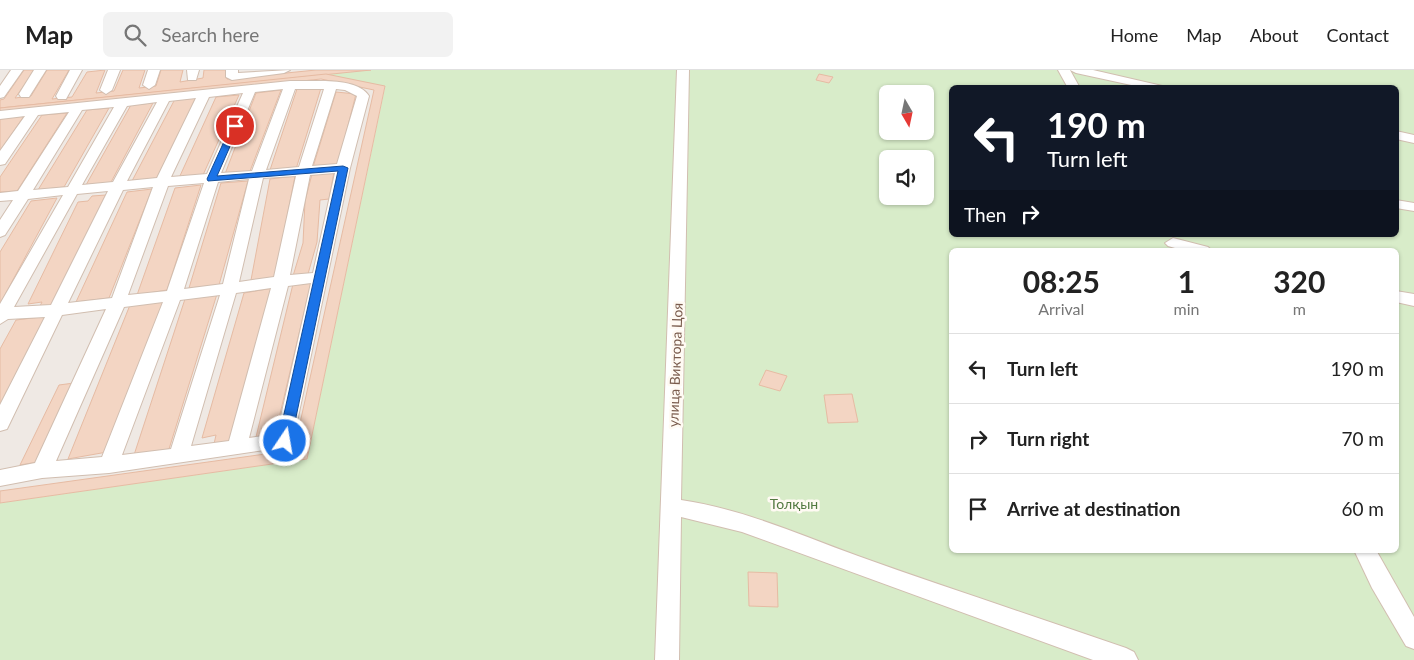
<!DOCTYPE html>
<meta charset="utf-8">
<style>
body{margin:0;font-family:Lato,sans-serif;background:#f2f2f2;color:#222;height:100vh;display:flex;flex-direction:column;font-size:19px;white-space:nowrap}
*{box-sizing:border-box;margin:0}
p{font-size:16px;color:#767676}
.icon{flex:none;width:28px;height:28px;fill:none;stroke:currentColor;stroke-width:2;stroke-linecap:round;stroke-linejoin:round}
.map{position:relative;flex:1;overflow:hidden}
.side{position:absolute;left:949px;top:178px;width:450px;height:305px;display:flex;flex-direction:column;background:#fff;border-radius:8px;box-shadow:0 1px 4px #0004}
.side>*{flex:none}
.banner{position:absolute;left:949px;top:15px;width:450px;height:152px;border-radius:8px;box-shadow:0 1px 4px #0004;background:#111827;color:#fff;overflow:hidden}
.needle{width:32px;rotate:171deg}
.controls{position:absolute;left:879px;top:15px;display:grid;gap:10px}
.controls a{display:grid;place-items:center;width:55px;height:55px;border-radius:8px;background:#fff;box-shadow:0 1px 4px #0004;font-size:25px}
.pin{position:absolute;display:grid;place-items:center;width:42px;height:42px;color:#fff;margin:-21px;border:2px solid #fff;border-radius:50%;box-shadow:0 1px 5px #0007}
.me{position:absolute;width:55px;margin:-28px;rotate:12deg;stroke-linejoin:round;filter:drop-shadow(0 0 4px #0008)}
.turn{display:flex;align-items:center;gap:18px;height:105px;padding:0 15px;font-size:22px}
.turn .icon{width:65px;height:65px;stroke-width:2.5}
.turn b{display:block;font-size:35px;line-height:42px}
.then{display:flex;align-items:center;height:48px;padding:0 15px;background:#0003;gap:10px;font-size:19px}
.eta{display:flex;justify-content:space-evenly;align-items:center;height:85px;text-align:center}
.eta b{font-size:30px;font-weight:700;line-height:35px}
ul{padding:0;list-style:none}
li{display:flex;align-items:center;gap:15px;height:70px;padding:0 15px;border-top:1px solid #e0e0e0}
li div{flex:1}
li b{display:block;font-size:19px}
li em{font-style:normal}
header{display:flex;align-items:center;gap:30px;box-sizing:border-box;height:70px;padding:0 25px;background:#fff;border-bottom:1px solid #e0e0e0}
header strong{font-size:24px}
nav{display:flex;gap:28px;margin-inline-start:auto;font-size:18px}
.search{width:350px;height:45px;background:#f2f2f2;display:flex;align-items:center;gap:12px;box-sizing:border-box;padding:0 18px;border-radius:8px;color:#767676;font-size:19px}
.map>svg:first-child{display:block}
.industrial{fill:#efe9e4}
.green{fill:#d8ecc9;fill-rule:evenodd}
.building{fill:#f3d5c3;stroke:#e6bba3}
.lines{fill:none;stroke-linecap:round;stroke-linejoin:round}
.minor-casing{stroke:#d1beb0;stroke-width:2}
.minor{fill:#fff;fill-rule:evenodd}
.route{fill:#1a73e8;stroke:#114b97}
.labels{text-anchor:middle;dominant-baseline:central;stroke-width:5;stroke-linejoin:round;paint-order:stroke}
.street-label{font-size:14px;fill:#7a5c4d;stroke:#fffaf3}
.park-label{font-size:14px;fill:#537a41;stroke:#fffaf3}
</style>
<header>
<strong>Map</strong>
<div class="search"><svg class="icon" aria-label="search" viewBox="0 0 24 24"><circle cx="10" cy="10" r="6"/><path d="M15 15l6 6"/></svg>Search here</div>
<nav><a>Home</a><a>Map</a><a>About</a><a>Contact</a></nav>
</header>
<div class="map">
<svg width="1414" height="590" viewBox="0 0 1414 590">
<rect width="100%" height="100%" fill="#fdf6ec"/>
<polygon class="industrial" points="0,0 371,0 385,16 307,389 0,433"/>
<path class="green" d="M371,0H1414V590H0V433L307,389L385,17L326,4ZM951,18H1396V165H951ZM888,24H925V61H888ZM888,89H925V126H888ZM951,180H1396V480H951Z"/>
<g class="building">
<polygon points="24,0 35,0 15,28 31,26 47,0 69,0 52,29 72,27 87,2 105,0 96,23 114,21 123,0 145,0 139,18 156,16 161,0 183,0 180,12 203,8 204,0 227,0 227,9 316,0 371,0 0,38 0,30 4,29"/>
<polygon points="326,4 385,16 307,389 0,433 0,421 294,380 374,20 321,9 0,42 0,38"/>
<polygon points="819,4 833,7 829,13 816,10"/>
<polygon points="321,18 296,99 270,100 297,19"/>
<polygon points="281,20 250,101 225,104 256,23"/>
<polygon points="336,22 356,24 338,95 313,97"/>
<polygon points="239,25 203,105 179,108 216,27"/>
<polygon points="197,27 157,108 132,111 175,29"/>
<polygon points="153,33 110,114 86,115 131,35"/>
<polygon points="109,38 64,117 38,120 87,40"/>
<polygon points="67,43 17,121 0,122 0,107 42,45"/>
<polygon points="24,46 0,81 0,49"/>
<polygon points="334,102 329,129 320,130 317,172 308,204 293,206 303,173 305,131 312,104"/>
<polygon points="295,106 275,208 251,210 270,109"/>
<polygon points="248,111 219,215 189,218 221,113"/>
<polygon points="201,115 167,220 137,225 175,118"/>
<polygon points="152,119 109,228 76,232 127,122"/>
<polygon points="106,125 52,236 39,238 42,232 28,234 78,132 88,131 92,126"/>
<polygon points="57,128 0,234 0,182 31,131"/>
<polygon points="311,213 275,365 256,367 293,214"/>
<polygon points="273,218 232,372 214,374 216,365 202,368 244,223"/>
<polygon points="217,224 169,379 134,385 185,229"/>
<polygon points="165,230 107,382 68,389 130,235"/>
<polygon points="49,246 0,338 0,279 16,250"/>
<polygon points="766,300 787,306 780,321 759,315"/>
<polygon points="74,313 38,392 20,395 59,315"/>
<polygon points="852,324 858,352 828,353 824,325"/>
<polygon points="748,502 777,503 778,537 749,536"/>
</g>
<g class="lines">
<defs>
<g id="minor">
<polygon points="11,0 23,0 4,27 0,28 0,16"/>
<polygon points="34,0 46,0 29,27 21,27 19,24"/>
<polygon points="70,0 82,0 66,29 58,29 56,26"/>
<polygon points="108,0 120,0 112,20 106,24 100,20"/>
<polygon points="148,0 160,0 155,15 149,19 143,15"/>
<polygon points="187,0 199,0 196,10 188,10"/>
<polygon points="226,0 238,0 238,3 290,0 284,3 232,10 226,7"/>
<path d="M677,0H689L681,430C743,439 800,465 858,486C947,518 1037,547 1126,578L1134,582L1138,590H1093L742,462L681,447L679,590H655Z"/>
<polygon points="1058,0 1070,0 1080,18 1068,18"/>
<polygon points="1070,0 1093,0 1171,18 1145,18 1076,3"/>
<path d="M290,11C312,12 357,6 369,26L350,98L292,376L109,403L42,408L0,416V400L35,393L106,239L62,245L7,359L0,361V335L45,247L8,249L0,254V234L63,125L28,129L5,165L0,167V150L13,130L0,131V123L18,121L69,42L38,45L5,94L0,95V81L25,46L0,49V41ZM283,19L252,101L221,103L255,22ZM295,19H324L299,97L266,100ZM336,19L345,20L357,26L337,94L312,96ZM243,23L207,104L171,107L209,27ZM196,28L157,108L127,111L169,31ZM157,32L113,112L82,115L127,36ZM114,37L68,117L33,120L82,40ZM335,103L313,203L290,205L310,105ZM296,106L274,207L239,212L263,108ZM249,109L223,214L184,219L218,112ZM204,113L167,221L128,225L168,116ZM153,117L112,228L68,233L123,120ZM108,121L51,235L14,237L77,124ZM311,213L277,364L249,368L288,216ZM271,218L229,371L191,376L236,223ZM220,225L171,379L122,385L180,230ZM163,232L102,387L56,391L124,237Z"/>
<polygon points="1396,61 1414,65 1414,73 1396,69"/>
<polygon points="1396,130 1414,133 1414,141 1396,138"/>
<polygon points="1173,168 1208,177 1211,180 1182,180 1168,176 1165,173"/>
<polygon points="1396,221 1414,224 1414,236 1396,232"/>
<polygon points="1354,480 1376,480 1414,547 1414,579 1406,576 1372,518"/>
</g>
</defs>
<use href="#minor" class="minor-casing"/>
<use href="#minor" class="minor"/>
</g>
<polygon class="route" points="232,54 239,56 217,106 343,96 348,98 291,371 285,376 278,371 338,101 208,111 207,109"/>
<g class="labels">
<g class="street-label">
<text transform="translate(675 295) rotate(-88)">улица Виктора Цоя</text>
</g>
<g class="park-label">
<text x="794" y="433">Толқын</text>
</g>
</g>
</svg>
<div class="controls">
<a><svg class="needle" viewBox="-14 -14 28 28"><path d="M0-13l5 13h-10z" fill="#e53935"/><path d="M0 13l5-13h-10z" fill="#767676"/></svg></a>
<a><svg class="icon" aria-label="sound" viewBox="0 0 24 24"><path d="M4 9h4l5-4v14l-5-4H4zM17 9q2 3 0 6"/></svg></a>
</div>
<div class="pin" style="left:235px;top:56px;background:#d93025"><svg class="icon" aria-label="arrive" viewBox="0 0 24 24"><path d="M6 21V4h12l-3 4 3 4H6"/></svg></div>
<svg class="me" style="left:285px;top:371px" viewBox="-20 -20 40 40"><circle r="17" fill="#1a73e8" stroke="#fff" stroke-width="3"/><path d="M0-11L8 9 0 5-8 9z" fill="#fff"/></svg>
<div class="banner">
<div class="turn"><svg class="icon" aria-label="left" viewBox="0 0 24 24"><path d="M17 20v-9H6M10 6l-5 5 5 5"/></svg><div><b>190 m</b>Turn left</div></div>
<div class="then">Then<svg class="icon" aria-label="right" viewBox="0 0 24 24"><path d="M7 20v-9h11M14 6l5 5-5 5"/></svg></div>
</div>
<section class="side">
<div class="eta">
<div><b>08:25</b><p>Arrival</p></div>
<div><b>1</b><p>min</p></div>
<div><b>320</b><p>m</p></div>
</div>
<ul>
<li><svg class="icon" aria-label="left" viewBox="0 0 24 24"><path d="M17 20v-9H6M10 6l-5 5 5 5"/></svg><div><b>Turn left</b></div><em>190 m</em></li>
<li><svg class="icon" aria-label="right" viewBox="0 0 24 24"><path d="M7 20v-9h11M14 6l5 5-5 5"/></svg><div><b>Turn right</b></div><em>70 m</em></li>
<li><svg class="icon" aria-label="arrive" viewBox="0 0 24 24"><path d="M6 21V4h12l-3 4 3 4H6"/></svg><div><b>Arrive at destination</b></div><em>60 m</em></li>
</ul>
</section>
</div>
